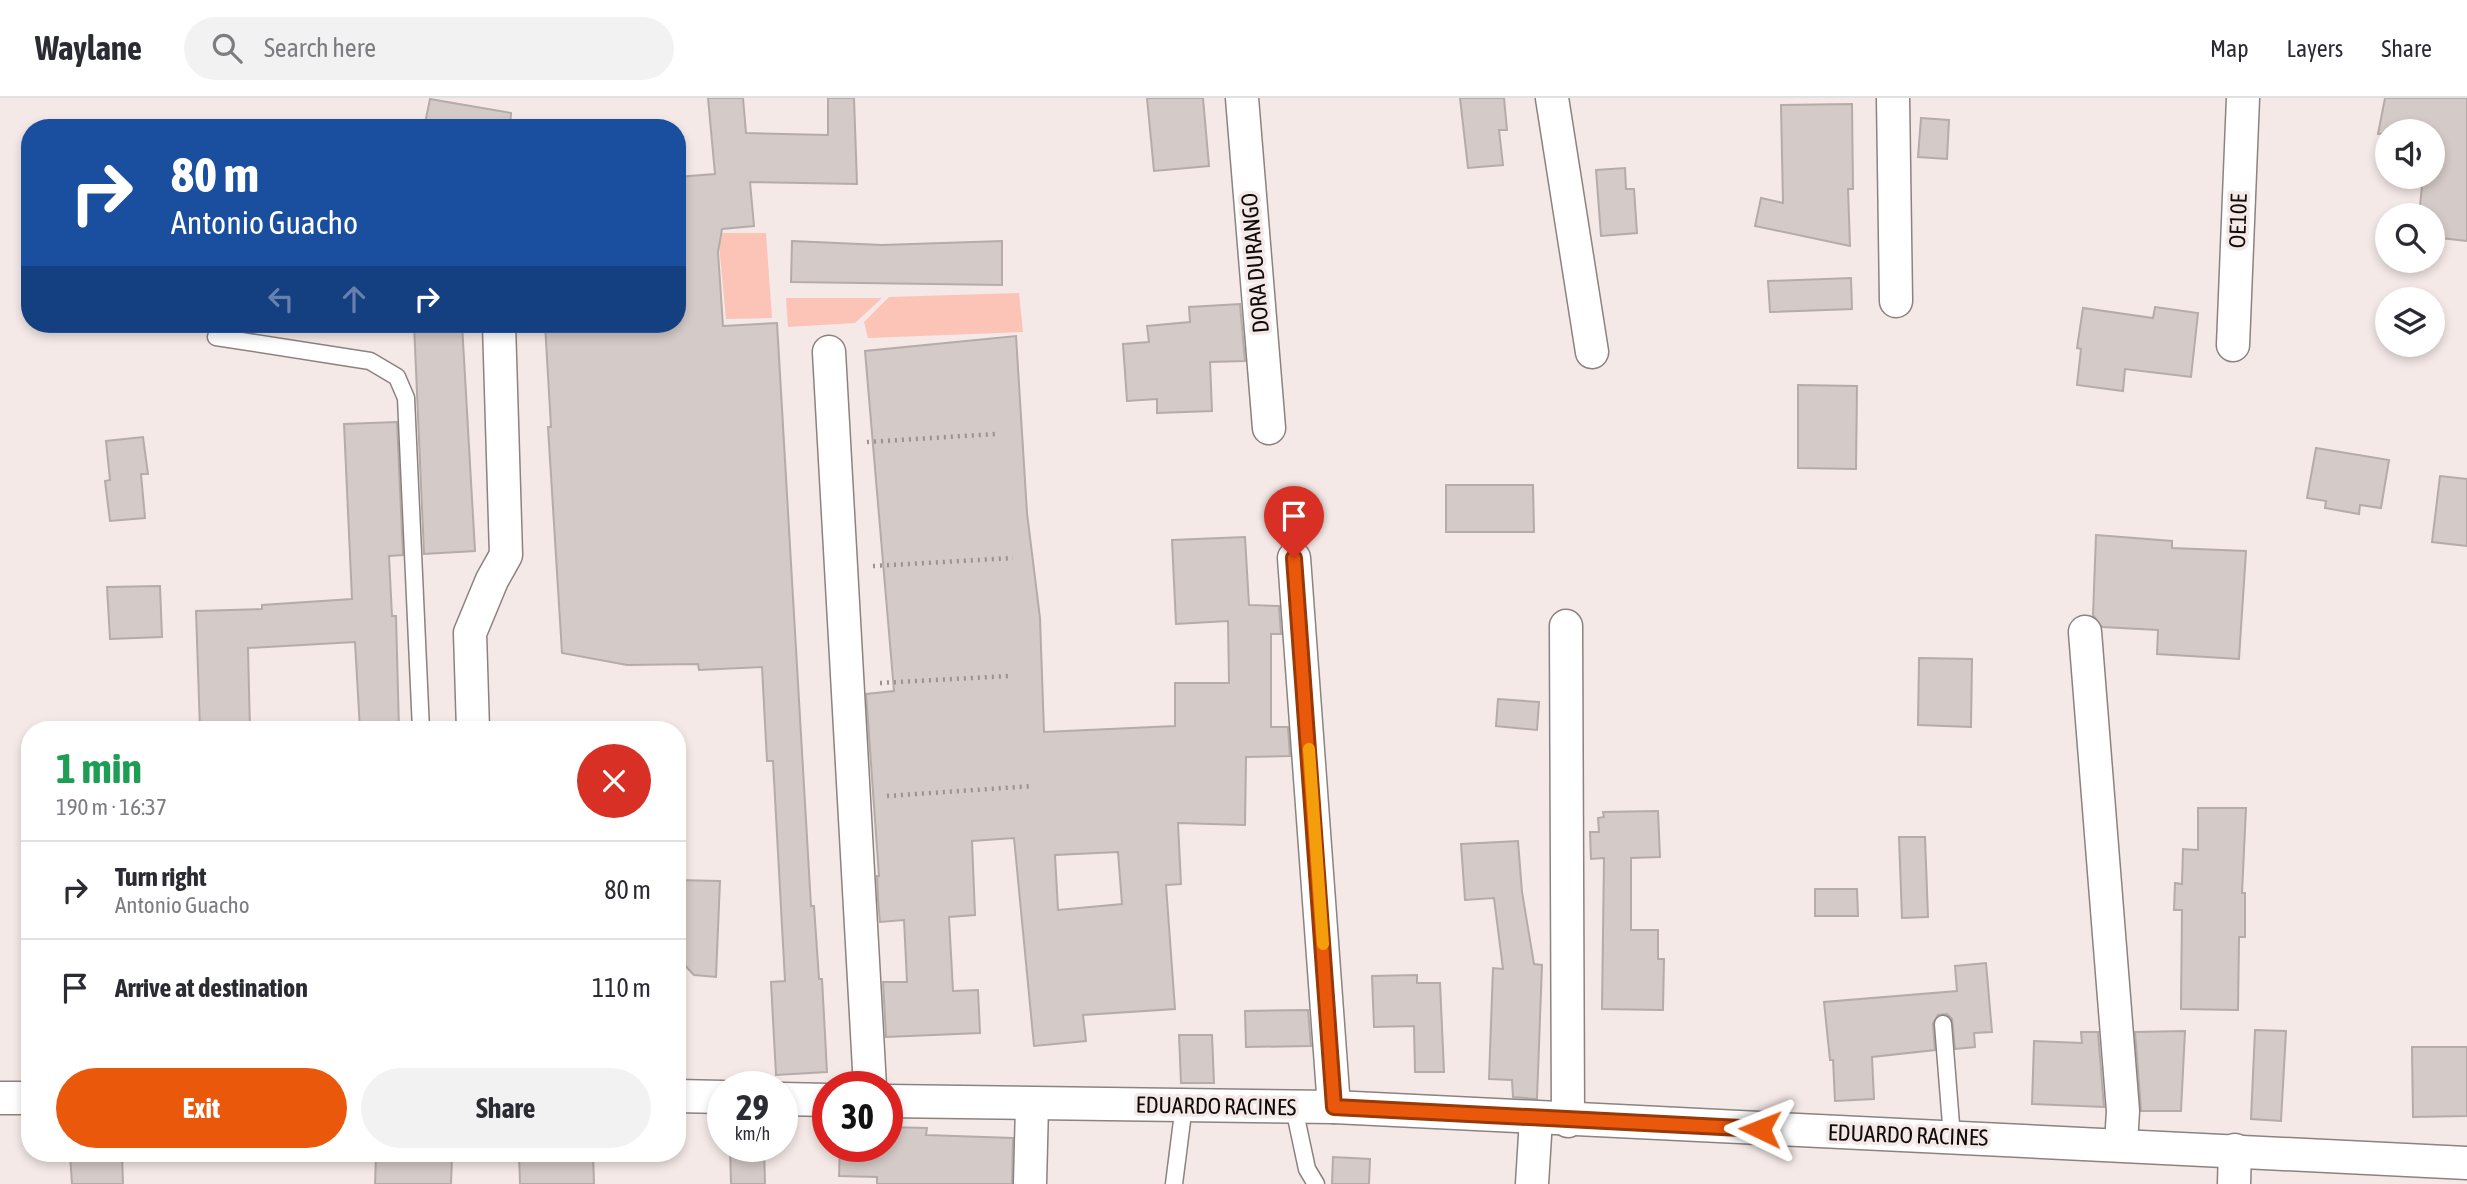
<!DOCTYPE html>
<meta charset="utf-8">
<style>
body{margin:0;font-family:"Asap Condensed",sans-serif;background:#f2f2f3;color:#2b2b33;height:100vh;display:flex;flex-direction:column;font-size:26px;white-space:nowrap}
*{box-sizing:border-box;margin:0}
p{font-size:23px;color:#7c7c81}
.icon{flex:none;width:38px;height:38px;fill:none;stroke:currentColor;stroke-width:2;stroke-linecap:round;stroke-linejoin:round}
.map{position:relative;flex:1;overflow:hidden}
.details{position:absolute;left:21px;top:623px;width:665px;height:441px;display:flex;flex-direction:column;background:#fff;border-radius:28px;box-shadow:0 4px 10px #0003}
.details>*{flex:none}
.banner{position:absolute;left:21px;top:21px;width:665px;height:214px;border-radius:28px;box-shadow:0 4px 10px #0003;background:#1a4fa0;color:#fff;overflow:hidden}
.fabs{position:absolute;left:2375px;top:21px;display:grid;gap:14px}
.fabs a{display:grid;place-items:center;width:70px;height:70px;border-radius:50%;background:#fff;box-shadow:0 4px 10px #0003;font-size:35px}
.speed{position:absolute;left:707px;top:973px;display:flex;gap:14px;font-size:35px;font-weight:700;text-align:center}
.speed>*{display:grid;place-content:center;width:91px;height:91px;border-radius:50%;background:#fff;box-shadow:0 4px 10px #0003;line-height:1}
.speed small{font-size:18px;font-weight:400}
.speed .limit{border:10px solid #d22;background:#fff;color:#111}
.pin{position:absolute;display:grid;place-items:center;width:60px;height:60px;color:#fff;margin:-72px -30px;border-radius:50% 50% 50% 0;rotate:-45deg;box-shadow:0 0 7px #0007}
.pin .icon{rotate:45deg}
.me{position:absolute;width:77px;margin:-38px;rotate:272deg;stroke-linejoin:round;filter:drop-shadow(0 0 5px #0008)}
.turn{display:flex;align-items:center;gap:24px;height:147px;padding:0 35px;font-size:32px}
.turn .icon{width:91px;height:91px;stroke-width:2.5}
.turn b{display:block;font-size:49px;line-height:60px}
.lanes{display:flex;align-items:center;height:66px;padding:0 35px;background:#0003;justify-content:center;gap:35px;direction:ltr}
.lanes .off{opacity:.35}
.round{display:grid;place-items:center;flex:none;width:74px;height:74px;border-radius:37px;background:#f2f2f3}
.summary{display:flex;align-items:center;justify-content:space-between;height:119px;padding:0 35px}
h1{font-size:42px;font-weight:700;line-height:52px;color:#1e9e55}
.primary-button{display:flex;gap:14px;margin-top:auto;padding:14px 35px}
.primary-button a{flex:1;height:80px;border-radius:42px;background:#ea580c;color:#fff;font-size:28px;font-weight:700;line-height:80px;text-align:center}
.primary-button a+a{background:#f2f2f3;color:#2b2b33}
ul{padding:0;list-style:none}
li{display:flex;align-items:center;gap:21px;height:98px;padding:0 35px;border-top:2px solid #e1e1e2}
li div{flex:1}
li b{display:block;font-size:26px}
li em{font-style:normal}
header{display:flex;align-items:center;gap:42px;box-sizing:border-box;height:98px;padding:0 35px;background:#fff;border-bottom:2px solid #e1e1e2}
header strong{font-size:33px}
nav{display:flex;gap:38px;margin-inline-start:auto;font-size:24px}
.search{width:490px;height:63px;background:#f2f2f3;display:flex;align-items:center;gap:18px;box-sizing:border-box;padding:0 24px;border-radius:38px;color:#7c7c81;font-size:26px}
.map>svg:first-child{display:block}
.green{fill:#fcc3b7}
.building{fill:#d4cac7;stroke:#b5aba8;stroke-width:2;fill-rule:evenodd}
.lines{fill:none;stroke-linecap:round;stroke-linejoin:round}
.service-casing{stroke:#8c8280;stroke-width:19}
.minor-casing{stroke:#8c8280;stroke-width:35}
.path{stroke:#9a9290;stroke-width:4.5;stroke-dasharray:2 5;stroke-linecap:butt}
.service{stroke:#fff;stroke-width:16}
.minor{stroke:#fff;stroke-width:32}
.route-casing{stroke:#983908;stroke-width:18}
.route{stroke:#ea580c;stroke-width:12}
.slow{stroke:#f59e0b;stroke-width:12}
.labels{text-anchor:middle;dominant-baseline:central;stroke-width:7;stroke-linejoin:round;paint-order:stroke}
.street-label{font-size:23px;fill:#0e0b0a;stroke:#f4e9e7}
</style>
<header>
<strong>Waylane</strong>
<div class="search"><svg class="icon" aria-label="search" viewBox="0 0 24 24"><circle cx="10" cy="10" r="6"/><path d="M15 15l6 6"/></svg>Search here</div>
<nav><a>Map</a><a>Layers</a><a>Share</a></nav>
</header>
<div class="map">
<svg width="2467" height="1086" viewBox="0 0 2467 1086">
<rect width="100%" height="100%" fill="#f4e9e7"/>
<g class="green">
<polygon points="718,135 766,135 772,220 726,221"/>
<polygon points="1019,195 1023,234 868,240 864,224 889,199"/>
<polygon points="786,200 882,200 855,225 788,229"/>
</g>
<g class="building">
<polygon points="708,0 743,0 746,35 828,37 828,0 854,0 857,86 750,84 754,128 722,131 718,154 723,228 777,225 811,808 814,808 819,881 822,881 827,974 776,977 771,884 785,883 773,663 767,663 762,569 699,572 698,566 627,567 562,555 548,329 551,329 545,226 677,226 677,79 715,76"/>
<polygon points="1147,0 1203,0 1209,68 1154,73"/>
<polygon points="1460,0 1504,0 1507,32 1499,32 1503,67 1468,70"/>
<polygon points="2385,0 2467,0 2467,143 2432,139 2432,117 2419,117 2423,79 2432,79 2432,33 2378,36"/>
<polygon points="430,1 511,15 510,30 424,30"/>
<polygon points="1852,6 1853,91 1848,91 1850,148 1755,128 1761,100 1783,105 1781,7"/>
<polygon points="1921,20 1949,22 1947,61 1918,59"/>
<polygon points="1625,70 1626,91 1634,91 1637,135 1601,138 1596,72"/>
<polygon points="792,143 882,147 1002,143 1002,187 791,184"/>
<polygon points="1851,180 1852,211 1770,214 1768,183"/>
<polygon points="1240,206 1245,263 1210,264 1212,313 1157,315 1157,301 1127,303 1123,246 1149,244 1147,228 1190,224 1189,209"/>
<polygon points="2155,209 2198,215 2191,279 2125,271 2123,293 2077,287 2081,251 2077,250 2083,210 2153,220"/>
<polygon points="414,226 462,226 475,453 424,456"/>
<path d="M1016,238L1027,415L1040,520L1044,634L1175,628V585H1229L1228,523L1176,526L1172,442L1245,439L1249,507L1279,508L1281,536H1271V629H1288L1290,658L1246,659L1245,727L1178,725L1181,786L1166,787L1175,911L1083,917L1086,943L1034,948L1014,740L972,743L975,817L949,819L953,893L978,892L980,935L886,939L883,884H907L904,822L880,824L878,802L877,778H879L866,596L894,593L865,253ZM1118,754L1122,806L1058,812L1055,757Z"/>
<polygon points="1798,287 1857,288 1856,371 1798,370"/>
<polygon points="397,324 403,457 389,458 392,518 396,518 399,632 360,632 355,544 248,550 250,632 200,632 196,513 262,511 262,507 352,501 344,326"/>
<polygon points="143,339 148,376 141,376 145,420 110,423 105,383 110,382 106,343"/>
<polygon points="2316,350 2389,362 2381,410 2360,407 2359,416 2325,410 2326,403 2307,400"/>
<polygon points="2440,378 2467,381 2467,448 2432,444"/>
<polygon points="1446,387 1533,387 1534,434 1446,434"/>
<polygon points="2096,437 2172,443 2172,450 2246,453 2239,561 2157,556 2158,532 2102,529 2093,517"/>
<polygon points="160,488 162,539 110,541 107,489"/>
<polygon points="1919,560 1972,561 1971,629 1918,627"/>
<polygon points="1498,601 1539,604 1537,632 1496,628"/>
<polygon points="2198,710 2246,710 2242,795 2245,795 2245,839 2239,839 2238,912 2181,911 2182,812 2174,812 2175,785 2182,786 2183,751 2198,752"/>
<polygon points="1658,713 1660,759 1631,760 1631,832 1658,832 1658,861 1664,861 1663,912 1602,911 1604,760 1591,761 1590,734 1599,734 1598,720 1604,719 1603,714"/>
<polygon points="1899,739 1925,739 1928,819 1902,820"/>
<polygon points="1518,743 1522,794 1534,866 1542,867 1537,1001 1513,999 1512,982 1489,981 1493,870 1503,871 1494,800 1465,802 1461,746"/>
<polygon points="677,782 720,783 716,879 694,877 677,859"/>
<polygon points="1815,791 1857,791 1858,818 1815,818"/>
<polygon points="1986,865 1992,934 1974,935 1975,949 1955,951 1952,921 1947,916 1938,917 1933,926 1935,952 1872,959 1874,1001 1835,1003 1833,962 1830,962 1824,904 1957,893 1955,868"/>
<polygon points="1417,877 1417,885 1440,885 1444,974 1415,974 1414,928 1374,929 1372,878"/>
<polygon points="1308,912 1311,948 1246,949 1245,913"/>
<polygon points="2255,932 2286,933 2281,1023 2251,1021"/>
<polygon points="2185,933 2181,1013 2141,1013 2135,934"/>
<polygon points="2081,934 2098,934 2104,1009 2032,1006 2034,943 2082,945"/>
<polygon points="1179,937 1212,937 1214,985 1181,985"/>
<polygon points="2412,949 2467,949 2467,1018 2413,1019"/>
<polygon points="887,1029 927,1030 926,1037 1013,1040 1012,1086 877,1086 877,1079 839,1078 840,1048 887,1048"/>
<polygon points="730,1048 764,1048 765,1086 731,1086"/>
<polygon points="593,1055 594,1086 520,1086 519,1056"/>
<polygon points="122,1056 123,1086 72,1086 70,1057"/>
<polygon points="376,1059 452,1059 451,1086 375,1086"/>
<polygon points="1333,1059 1370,1061 1369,1086 1332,1086"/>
</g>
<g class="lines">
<defs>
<g id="service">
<polyline points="216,239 370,263 397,279 406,300 421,632"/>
<polyline points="1943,926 1952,1039"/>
<polyline points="1294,1010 1307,1071 1316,1086"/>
<polyline points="1174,1086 1184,1007"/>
</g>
<g id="minor">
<polyline points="1242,0 1269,330"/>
<polyline points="1552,0 1592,254"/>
<polyline points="1893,0 1896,203"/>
<polyline points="2233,247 2243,0"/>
<polyline points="829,254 870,989"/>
<polyline points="1294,460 1334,1009"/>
<polyline points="1566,528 1568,1023"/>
<polyline points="2085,534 2123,1013 2121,1046"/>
<polyline points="473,632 470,535 492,482 506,457 499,226"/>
<polyline points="677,998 723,999"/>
<polyline points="0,1000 30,1000"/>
<polyline points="782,1001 828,1002"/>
<polyline points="887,1003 1334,1009 2467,1065"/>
<polyline points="1030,1086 1032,1007"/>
<polyline points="1532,1086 1536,1021"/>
<polyline points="2234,1086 2235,1052"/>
</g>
</defs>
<use href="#service" class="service-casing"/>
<use href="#minor" class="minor-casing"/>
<g class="path">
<polyline points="867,344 996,336"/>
<polyline points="873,468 1013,460"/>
<polyline points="880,585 1009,578"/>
<polyline points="887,698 1033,688"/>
</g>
<use href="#service" class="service"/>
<use href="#minor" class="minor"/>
</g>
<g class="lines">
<defs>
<polyline id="route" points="1294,460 1334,1009 1760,1031"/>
</defs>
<use href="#route" class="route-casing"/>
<use href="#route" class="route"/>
<polyline class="slow" points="1309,651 1323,846"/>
</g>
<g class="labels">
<g class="street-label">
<text transform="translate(2238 123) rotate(-88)">OE10E</text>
<text transform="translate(1255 165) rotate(-95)">DORA DURANGO</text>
<text transform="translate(1216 1008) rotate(1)">EDUARDO RACINES</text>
<text transform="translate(1908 1037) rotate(2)">EDUARDO RACINES</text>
</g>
</g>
</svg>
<div class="fabs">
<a><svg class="icon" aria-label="sound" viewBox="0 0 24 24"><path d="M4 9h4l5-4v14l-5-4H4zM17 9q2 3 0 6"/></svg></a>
<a><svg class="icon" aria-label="search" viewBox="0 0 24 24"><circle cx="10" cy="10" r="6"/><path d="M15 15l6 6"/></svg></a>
<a><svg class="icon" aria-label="layers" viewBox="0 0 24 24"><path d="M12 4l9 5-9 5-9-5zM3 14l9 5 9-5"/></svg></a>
</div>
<div class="speed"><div>29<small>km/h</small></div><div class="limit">30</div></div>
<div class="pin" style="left:1294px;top:460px;background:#d93025"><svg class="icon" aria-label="arrive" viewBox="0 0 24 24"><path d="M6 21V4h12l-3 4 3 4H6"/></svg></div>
<svg class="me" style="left:1760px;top:1031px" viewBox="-20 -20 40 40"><path d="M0-17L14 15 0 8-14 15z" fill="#ea580c" stroke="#fff" stroke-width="4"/></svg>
<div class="banner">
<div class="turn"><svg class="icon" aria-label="right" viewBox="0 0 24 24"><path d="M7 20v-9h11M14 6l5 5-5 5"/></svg><div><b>80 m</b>Antonio Guacho</div></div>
<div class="lanes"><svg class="icon off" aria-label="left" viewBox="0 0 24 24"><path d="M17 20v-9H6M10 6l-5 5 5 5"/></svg><svg class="icon off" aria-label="ahead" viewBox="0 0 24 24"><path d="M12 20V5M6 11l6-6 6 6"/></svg><svg class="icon" aria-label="right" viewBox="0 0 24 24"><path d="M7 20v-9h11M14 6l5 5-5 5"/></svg></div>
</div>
<section class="details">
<div class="summary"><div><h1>1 min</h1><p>190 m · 16:37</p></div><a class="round" style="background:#d93025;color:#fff"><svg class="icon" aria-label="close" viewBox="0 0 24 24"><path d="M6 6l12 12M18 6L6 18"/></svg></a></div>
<ul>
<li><svg class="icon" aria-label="right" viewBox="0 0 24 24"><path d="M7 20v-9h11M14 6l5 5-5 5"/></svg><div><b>Turn right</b><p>Antonio Guacho</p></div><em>80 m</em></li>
<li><svg class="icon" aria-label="arrive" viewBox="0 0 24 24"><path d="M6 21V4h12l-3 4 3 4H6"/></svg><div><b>Arrive at destination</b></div><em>110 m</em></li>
</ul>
<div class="primary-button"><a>Exit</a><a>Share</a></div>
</section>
</div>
